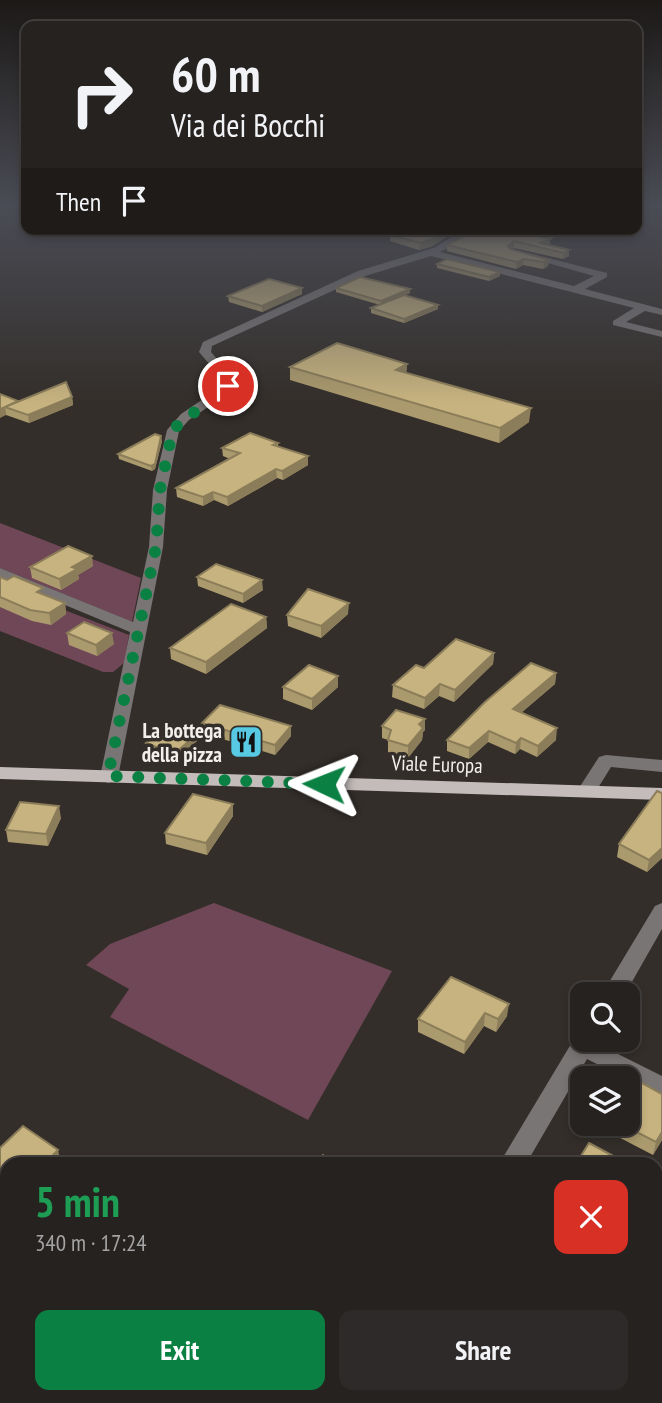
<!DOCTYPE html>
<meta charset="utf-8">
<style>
body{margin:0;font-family:"PT Sans Narrow",sans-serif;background:#2e2a29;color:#f1f3f6;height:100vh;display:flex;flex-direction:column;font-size:26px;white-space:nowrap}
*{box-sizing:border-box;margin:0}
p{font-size:23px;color:#a4a4a5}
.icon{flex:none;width:38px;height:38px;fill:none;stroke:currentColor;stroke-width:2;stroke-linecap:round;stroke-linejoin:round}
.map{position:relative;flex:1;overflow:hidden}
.drawer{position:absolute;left:0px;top:1157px;width:663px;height:247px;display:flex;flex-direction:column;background:#262220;border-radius:21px 21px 0 0;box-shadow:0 4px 10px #0003,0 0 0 2px #423f3e}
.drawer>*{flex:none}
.hud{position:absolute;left:21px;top:21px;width:621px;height:214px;border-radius:14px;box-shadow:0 4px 10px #0003,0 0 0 2px #423f3e;background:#262220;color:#f1f3f6;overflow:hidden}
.tools{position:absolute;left:570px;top:982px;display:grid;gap:14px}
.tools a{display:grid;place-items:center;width:70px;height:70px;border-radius:14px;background:#262220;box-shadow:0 4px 10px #0003,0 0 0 2px #423f3e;font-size:35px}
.pin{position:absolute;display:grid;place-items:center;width:60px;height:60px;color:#fff;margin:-30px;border:4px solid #fff;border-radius:50%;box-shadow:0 2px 7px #0007}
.me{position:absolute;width:77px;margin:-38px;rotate:272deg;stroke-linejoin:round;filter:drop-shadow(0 0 5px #0008)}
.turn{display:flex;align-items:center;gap:24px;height:147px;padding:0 35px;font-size:32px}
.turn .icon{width:91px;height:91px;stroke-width:2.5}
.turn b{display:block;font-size:49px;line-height:60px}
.then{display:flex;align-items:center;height:66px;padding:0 35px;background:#0003;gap:14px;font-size:26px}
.round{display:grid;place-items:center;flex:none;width:74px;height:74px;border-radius:14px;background:#2e2a29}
.head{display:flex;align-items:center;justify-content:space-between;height:119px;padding:0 35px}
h1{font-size:42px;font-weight:700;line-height:52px;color:#1e9e55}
.action{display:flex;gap:14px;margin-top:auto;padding:14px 35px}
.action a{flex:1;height:80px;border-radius:14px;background:#0b8043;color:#fff;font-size:28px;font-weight:700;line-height:80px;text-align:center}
.action a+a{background:#2e2a29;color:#f1f3f6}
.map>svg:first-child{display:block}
.green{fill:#6f4756}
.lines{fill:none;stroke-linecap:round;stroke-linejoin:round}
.minor{fill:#797575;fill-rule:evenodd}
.major{fill:#c3bcbb;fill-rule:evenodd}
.wall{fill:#ab9a6d}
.shaded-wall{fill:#8b7d59}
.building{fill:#c7b37f;stroke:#8b7d59;stroke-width:2}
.route{stroke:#0b8043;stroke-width:12;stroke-dasharray:0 21.6}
.labels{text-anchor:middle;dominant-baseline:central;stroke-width:7;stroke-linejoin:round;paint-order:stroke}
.poi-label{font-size:21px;font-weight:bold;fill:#f2efec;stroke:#332e2a;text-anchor:end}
.street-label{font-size:21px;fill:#f2efec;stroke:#332e2a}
</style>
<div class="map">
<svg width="662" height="1403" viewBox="0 0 662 1403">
<rect width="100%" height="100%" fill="#332e2a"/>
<g class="green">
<polygon points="0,523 141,578 132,622 0,568"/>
<polygon points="0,585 129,635 124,663 113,672 103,672 0,631"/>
<polygon points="214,903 392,971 308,1120 110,1017 129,989 86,965 110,944"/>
</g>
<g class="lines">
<g class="minor">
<polygon points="464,229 474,229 464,239 440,252 574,286 594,276 523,256 528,253 607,273 607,277 585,289 662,309 662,315 645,311 626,322 662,331 662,337 613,325 613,321 634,308 431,256 365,276 212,346 211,352 235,380 227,394 189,420 179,431 167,490 163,547 118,777 109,783 102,781 100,777 130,632 0,578 0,568 133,622 149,547 153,490 167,430 181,414 218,389 223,380 199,352 203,342 358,271 434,248"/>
<polygon points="606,755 662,760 662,772 611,767 593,796 579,796 576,792 579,788 599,757"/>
<polygon points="662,903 662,929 625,994 602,994 655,906"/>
<polygon points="583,1032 583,1040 597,1040 596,1043 662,1076 662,1097 587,1059 526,1164 499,1164 574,1039"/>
<polygon points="354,1396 385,1396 382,1403 351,1403"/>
<polygon points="574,1396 612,1396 615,1403 577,1403"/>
</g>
<polygon class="major" points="0,767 662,788 662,800 0,779"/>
</g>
<g class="wall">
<polygon points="472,229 570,229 550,239 549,245 569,250 569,256 563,259 514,248 511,250 549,260 548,266 543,269 523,265 516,269 447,251 447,245 466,235"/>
<polygon points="390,235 433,246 419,250 390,241"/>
<polygon points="437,264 500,276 489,281 437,268"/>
<polygon points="336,288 410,289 410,293 405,295 438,305 438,309 404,323 371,313 371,308 380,305 336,292"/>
<polygon points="302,294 262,312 229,302 228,296"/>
<polygon points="407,364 406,373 529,422 499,443 290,380 290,367"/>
<polygon points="0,394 18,401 72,397 73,405 29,423 6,415"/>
<polygon points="162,441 155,469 152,471 119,459 118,454"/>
<polygon points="278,443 278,447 308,465 283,480 277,478 228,506 214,500 203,506 177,497 176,488 230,459 223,456 222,448"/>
<polygon points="93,566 78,575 79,579 61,590 32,578 30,567"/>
<polygon points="0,577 65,603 66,614 51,625 32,621 0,607"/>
<polygon points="197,577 263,590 243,603 198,586"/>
<polygon points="348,614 321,638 288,626 287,615"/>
<polygon points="266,617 267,628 206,674 171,659 170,648"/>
<polygon points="67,633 114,644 97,656 69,645"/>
<polygon points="494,653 493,664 454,702 439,696 424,709 392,697 393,685 424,668"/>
<polygon points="556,673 555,684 521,713 556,740 537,757 520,749 515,754 488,742 469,759 447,751 447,740"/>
<polygon points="283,687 338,687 312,710 283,699"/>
<polygon points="202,723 291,736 275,755 203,733"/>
<polygon points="382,726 425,730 423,732 422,740 408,758 388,752 388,740 382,738"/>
<polygon points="197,741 174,760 146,749 146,743"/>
<polygon points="662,793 662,858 647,872 617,857 619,844"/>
<polygon points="233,804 233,816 207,855 166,844 165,833"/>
<polygon points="61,818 48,846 8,842 6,830"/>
<polygon points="451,977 507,1016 496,1032 484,1026 464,1054 418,1032 418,1019"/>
<polygon points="639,1087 662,1094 662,1140 653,1155 603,1129 604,1124 628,1124"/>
<polygon points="0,1148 61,1163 60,1164 7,1164 7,1212 0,1207"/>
<polygon points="0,1287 7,1290 7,1361 0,1356"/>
<polygon points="662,1351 662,1364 659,1362"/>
</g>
<g class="shaded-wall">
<polygon points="449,229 459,229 433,246 419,250 420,243"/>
<polygon points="558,229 570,229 550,239 550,245 543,248 540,247 542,237"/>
<polygon points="514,241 514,248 507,252 508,246"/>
<polygon points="569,250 569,256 563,259 564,253"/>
<polygon points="524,259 523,265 516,269 517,262"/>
<polygon points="549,260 548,266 543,269 544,262"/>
<polygon points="500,272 500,276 489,281 489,277"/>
<polygon points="302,288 302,294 262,312 262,306"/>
<polygon points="410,289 410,293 381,305 381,301"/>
<polygon points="438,305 438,309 404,323 404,319"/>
<polygon points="407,364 406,378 396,370"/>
<polygon points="72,397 73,405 29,423 28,415"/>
<polygon points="5,407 6,415 0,418 0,409"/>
<polygon points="531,408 529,422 499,443 500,428"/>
<polygon points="161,436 162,441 155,469 152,471 151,466"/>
<polygon points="308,456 308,465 283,480 282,471"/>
<polygon points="276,469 277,478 228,506 227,497"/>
<polygon points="213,492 214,500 203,506 203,497"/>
<polygon points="92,556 93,566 78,575 79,579 61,590 59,579 72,567"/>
<polygon points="262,580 263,590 243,603 243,594"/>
<polygon points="65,603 66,614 51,625 49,613"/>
<polygon points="349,603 348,614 321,638 321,626"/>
<polygon points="266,617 267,628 206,674 206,662"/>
<polygon points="112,633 114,644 97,656 96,645"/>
<polygon points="494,653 493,664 454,702 455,690"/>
<polygon points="556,673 555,684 512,720 513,709"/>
<polygon points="338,676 338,687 312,710 312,699"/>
<polygon points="440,684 439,696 424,709 425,698"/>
<polygon points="425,719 425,730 423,732 422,740 408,758 408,746 419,724"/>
<polygon points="291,726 291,736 275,755 275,745"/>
<polygon points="557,728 556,740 537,757 538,746"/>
<polygon points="489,731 488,742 469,759 469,748"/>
<polygon points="196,735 197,741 174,760 174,754"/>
<polygon points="521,738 520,749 515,754 516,743"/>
<polygon points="233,804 233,816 207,855 206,843"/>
<polygon points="59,806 61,818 48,846 46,834"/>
<polygon points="662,848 662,858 647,872 649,860"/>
<polygon points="509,1004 507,1016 496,1032 498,1019"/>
<polygon points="485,1013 484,1026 464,1054 465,1042"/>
<polygon points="662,1132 662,1140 653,1155 656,1142"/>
<polygon points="58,1150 61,1163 60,1164 44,1164"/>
</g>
<g class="building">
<polygon points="404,229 449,229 433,239 420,243 390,235"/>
<polygon points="472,229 558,229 542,237 550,239 540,243 569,250 564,253 514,241 508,246 510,249 549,260 544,262 524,259 517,262 447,245 466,235"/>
<polygon points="447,259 500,272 489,277 437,264"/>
<polygon points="360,277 410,289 381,301 336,288"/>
<polygon points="269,279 302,288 262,306 228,296"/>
<polygon points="404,295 438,305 404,319 371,308"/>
<polygon points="337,343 407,364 396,370 531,408 500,428 290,367"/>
<polygon points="66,382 72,397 28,415 5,407 0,409 0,394 18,401 5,407"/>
<polygon points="250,433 278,443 273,445 308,456 282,471 276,469 227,497 213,492 203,497 176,488 240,453 222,448"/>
<polygon points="155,434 161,436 155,464 151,466 118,454"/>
<polygon points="68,546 92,556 72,567 77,569 59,579 30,567"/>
<polygon points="216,564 262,580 243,594 197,577"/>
<polygon points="14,576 43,588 37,592 65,603 49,613 30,610 0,597 0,577 7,580"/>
<polygon points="308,589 349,603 321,626 287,615"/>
<polygon points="231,604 266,617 206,662 170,648"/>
<polygon points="84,622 112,633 96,645 67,633"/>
<polygon points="456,639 494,653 455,690 440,684 425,698 393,685 416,665 424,668"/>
<polygon points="531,663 556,673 513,709 557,728 538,746 521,738 516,743 489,731 469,748 447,740 485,702"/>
<polygon points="309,665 338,676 312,699 283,687"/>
<polygon points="220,705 291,726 275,745 202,723"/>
<polygon points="396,710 425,719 419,724 423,728 408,746 388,740 391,730 382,726"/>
<polygon points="169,724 196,735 174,754 146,743"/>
<polygon points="657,791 662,793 662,848 649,860 619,844"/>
<polygon points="193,794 233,804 206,843 165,833"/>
<polygon points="20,802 59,806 46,834 6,830"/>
<polygon points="451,977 509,1004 498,1019 485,1013 465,1042 418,1019"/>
<polygon points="628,1082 639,1087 642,1083 662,1094 662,1132 656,1142 621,1124 628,1124"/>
<polygon points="23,1126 58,1150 44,1164 7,1164 7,1201 0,1197 0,1148"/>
<polygon points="589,1143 628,1164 571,1164 576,1157 579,1159"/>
<polygon points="323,1155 338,1164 316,1164"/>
<polygon points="158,1159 166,1164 153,1164"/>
<polygon points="0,1287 7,1290 7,1352 0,1347"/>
<polygon points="156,1396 184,1396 193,1403 151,1403"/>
<polygon points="438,1396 535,1396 546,1403 440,1403 436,1400"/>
</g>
<linearGradient id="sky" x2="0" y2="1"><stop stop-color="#1c1917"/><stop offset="0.51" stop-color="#4a4c55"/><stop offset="1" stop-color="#4a4c55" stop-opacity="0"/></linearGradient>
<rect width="662" height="404" fill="url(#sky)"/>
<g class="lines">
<polyline class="route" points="228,386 173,429 160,490 156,547 108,776 324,784"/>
</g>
<defs>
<symbol id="restaurant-square" viewBox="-11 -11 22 22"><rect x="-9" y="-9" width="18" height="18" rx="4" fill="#57c9e2" stroke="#332e2a"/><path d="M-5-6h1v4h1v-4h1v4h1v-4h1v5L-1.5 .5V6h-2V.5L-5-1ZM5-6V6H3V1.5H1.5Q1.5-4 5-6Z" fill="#111"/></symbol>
</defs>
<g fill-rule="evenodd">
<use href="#restaurant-square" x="227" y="723" width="38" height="38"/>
</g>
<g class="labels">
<g class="poi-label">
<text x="222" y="730">La bottega<tspan x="222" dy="24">della pizza</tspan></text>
</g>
<g class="street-label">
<text transform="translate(437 764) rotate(2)">Viale Europa</text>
</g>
</g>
</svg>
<div class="tools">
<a><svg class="icon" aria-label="search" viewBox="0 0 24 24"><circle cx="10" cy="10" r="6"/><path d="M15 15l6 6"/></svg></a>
<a><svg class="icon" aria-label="layers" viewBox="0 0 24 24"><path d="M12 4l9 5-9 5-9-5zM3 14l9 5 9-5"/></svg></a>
</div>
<div class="pin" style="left:228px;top:386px;background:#d93025"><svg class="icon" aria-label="arrive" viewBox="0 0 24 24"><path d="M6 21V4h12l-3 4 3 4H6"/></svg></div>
<svg class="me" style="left:324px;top:784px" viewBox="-20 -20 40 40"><path d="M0-17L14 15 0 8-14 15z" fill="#0b8043" stroke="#fff" stroke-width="4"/></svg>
<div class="hud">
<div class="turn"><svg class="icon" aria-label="right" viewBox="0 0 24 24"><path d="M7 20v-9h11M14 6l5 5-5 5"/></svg><div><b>60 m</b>Via dei Bocchi</div></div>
<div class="then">Then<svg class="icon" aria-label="arrive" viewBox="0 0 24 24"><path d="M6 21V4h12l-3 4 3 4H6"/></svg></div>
</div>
<section class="drawer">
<div class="head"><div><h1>5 min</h1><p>340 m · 17:24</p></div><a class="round" style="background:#d93025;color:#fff"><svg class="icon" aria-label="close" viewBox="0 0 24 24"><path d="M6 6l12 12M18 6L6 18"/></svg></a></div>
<div class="action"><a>Exit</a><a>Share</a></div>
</section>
</div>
